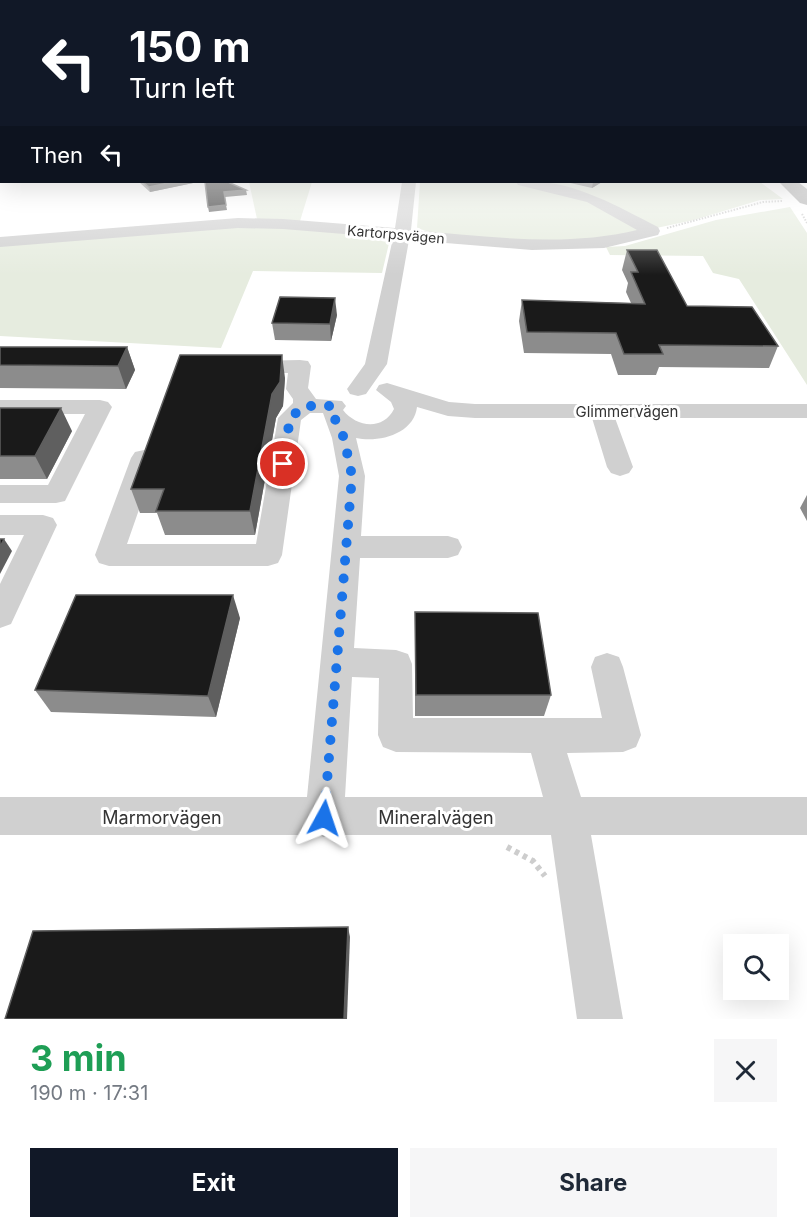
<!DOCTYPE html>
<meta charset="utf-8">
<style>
body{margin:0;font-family:Inter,sans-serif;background:#f6f6f7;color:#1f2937;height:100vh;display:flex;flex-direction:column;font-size:22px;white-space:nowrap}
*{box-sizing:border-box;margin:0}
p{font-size:20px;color:#747a83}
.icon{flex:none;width:33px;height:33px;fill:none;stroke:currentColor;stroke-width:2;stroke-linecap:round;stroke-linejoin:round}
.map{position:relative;height:1019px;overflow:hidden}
.details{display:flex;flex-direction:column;background:#fff;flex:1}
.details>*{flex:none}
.banner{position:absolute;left:0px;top:0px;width:807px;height:183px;box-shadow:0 6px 24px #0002;background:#111827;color:#fff;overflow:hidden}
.tools{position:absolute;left:723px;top:934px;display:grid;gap:12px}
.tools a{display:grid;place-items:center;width:66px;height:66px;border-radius:0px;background:#fff;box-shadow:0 6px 24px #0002;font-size:30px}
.pin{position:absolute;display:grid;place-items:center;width:51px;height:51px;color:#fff;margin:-26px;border:3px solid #fff;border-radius:50%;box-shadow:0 2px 6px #0007}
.me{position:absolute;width:66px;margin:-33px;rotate:5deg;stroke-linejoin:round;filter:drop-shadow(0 0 4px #0008)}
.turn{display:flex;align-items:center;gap:21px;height:126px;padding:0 30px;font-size:27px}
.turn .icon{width:78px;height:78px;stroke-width:2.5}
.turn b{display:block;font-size:42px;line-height:51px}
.then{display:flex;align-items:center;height:57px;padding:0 30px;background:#0003;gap:12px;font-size:22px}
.round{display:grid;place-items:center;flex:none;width:63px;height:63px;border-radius:0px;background:#f6f6f7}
.headline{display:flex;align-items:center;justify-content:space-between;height:102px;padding:0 30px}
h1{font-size:36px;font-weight:700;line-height:45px;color:#1e9e55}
.button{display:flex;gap:12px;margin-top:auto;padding:12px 30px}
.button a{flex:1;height:69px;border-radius:0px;background:#111827;color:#fff;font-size:24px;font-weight:700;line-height:69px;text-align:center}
.button a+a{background:#f6f6f7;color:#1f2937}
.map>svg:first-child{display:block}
.green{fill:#e6ecdf}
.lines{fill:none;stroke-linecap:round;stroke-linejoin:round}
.path-far1{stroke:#cdcdcd;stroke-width:2;stroke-dasharray:1.5 1.5;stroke-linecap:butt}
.path{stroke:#cdcdcd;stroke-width:6;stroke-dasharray:4.5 4.5;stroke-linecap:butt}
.minor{fill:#d0d0d0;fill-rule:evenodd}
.major{fill:#ababab;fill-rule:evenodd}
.wall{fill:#8c8c8c}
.shaded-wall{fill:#5f5f5f}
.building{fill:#1a1a1a;stroke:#5f5f5f;stroke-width:1.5}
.route{stroke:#1a73e8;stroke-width:10;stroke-dasharray:0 18}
.labels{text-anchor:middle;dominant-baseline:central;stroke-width:6;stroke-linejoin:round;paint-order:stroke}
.far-street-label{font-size:14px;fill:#333;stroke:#fff}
.street-label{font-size:15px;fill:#333;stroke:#fff}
.near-street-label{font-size:18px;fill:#333;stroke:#fff}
</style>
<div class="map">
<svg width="807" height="1019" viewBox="0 0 807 1019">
<rect width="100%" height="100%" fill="#fff"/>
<g class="green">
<polygon points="249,182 312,182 300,221 257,219"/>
<polygon points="420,182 760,182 783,199 760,200 694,220 595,241 517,242 432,233 417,228"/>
<polygon points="790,207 807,233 807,385 739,279 713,273 703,256 610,255 606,247 625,246 716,220"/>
<polygon points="251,221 353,229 390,239 382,273 253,271 221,348 0,336 0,243"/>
</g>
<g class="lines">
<g class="path-far1">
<polyline points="802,214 807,223"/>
<polyline points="667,228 763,202 782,201"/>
</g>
<polyline class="path" points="507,847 533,861 545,876"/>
<g class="minor">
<path d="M402,182H416L411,230C486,236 563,248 637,230L587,202L518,185L516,182C566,176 615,205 658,227L660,231L658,235L604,248L532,250L409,240L387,364L366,394L358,396L350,394L347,389L365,364L393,238L283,229L238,228L0,247V237L238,218L283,219L395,228Z"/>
<path d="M300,360L308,361L311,366L308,388L316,399L342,401L346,406L343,410C356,427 383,431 394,409L391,402L376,390L379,385L387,383L449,402L475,404H807V418H615L633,467L629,473L620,476L611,473L607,467L592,418H475L448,416L417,407C414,434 379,443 356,438L365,476L361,536H448L458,539L462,547L458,555L448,558H360L354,648L396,650L408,654L412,664L413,718H602L591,667L595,657L607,653L619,657L623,667L641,735L636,747L623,752L567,753L581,797H807V835H591L623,1019H577L551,835H329L324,837L319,835H0V797H307L339,476L332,438L323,413H310L301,420L282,555L278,563L268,566H109L99,563L95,555L131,458L135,452L144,450L153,452L157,458L127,544H256L278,418L293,403V399L286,389L288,373L240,372L237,367L240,362L248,361ZM352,677L379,678L378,735L383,747L396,752L531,753L543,797H345Z"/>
<polygon points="0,400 100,400 108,402 112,407 65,501 56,503 0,503 0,485 48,485 85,414 0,414"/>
<polygon points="0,515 43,515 53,518 57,525 11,624 0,628 0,584 24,535 0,535"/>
</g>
<polygon class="major" points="779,182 798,182 807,189 807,205 800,203"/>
</g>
<g class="wall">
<polygon points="139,182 198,182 150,192"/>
<polygon points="566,182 602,182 592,188"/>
<polygon points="627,250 687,306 778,346 769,368 659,367 656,375 618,375 611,354 524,353 519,321 522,300 631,303 626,292 628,283 622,270"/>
<polygon points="337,315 331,341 275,340 272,323"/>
<polygon points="0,347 127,347 135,370 126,389 0,388"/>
<polygon points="285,378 283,406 276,418 255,535 165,535 157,513 140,513 131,489"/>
<polygon points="0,408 72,431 47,479 0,479"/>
<polygon points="807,495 807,521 800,508"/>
<polygon points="415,612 551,695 544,716 415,716"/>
<polygon points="240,618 216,717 51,712 35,690"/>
</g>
<g class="shaded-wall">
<polygon points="173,182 198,182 150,192 149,187"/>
<polygon points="593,182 602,182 592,188"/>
<polygon points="246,190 247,195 225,197 224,192"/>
<polygon points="226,205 227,210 209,212 208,207"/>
<polygon points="335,298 337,315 331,341 330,324"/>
<polygon points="127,347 135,370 126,389 118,366"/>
<polygon points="282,355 285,378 283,406 276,418 255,535 250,511 272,394"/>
<polygon points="61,408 72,431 47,479 35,456"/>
<polygon points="4,539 12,551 0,574 0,547"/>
<polygon points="233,595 240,618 216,717 208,696"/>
<polygon points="348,927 350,937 347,1019 344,1019"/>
</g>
<g class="building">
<polygon points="143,182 173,182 149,187"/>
<polygon points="205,182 228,182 246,190 224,192 226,205 208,207"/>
<polygon points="627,250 657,250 687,306 752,307 778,346 659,345 663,354 624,354 616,333 527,332 522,300 645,304 631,272 638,272"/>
<polygon points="280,297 335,298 330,324 272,323"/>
<polygon points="0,347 127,347 118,366 0,365"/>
<polygon points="180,355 282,355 280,382 272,394 250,511 156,511 164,489 131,489"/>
<polygon points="0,408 61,408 35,456 0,456"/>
<polygon points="0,539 4,539 0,547"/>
<polygon points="76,595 233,595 208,696 35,690"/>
<polygon points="415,612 538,613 551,695 416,695"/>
<polygon points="348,927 344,1019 5,1019 33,931"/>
</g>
<linearGradient id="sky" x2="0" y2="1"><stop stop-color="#9ec6ea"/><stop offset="0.48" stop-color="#fff"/><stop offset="1" stop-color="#fff" stop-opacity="0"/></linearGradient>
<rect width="807" height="275" fill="url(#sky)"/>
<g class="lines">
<polyline class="route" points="283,464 290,418 304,406 333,406 334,417 344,438 352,476 324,818"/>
</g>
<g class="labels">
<g class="far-street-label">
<text transform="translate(396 234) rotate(5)">Kartorpsvägen</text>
</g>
<g class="street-label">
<text x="627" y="411">Glimmervägen</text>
</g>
<g class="near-street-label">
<text x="162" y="817">Marmorvägen</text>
<text x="436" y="817">Mineralvägen</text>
</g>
</g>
</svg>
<div class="tools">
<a><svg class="icon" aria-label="search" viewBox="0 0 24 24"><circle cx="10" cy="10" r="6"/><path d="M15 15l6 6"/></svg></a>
</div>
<div class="pin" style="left:283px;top:464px;background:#d93025"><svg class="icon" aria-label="arrive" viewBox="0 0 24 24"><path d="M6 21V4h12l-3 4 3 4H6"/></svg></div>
<svg class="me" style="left:324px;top:818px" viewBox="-20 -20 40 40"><path d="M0-17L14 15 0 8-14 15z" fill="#1a73e8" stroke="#fff" stroke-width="4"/></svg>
<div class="banner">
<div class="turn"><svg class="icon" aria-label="left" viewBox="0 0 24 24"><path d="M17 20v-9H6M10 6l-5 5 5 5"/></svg><div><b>150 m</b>Turn left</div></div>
<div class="then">Then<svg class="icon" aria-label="left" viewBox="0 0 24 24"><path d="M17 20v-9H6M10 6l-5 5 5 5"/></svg></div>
</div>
</div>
<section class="details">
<div class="headline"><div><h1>3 min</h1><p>190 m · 17:31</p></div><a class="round"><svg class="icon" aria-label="close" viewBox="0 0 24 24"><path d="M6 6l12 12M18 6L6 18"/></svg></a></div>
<div class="button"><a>Exit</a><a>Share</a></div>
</section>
